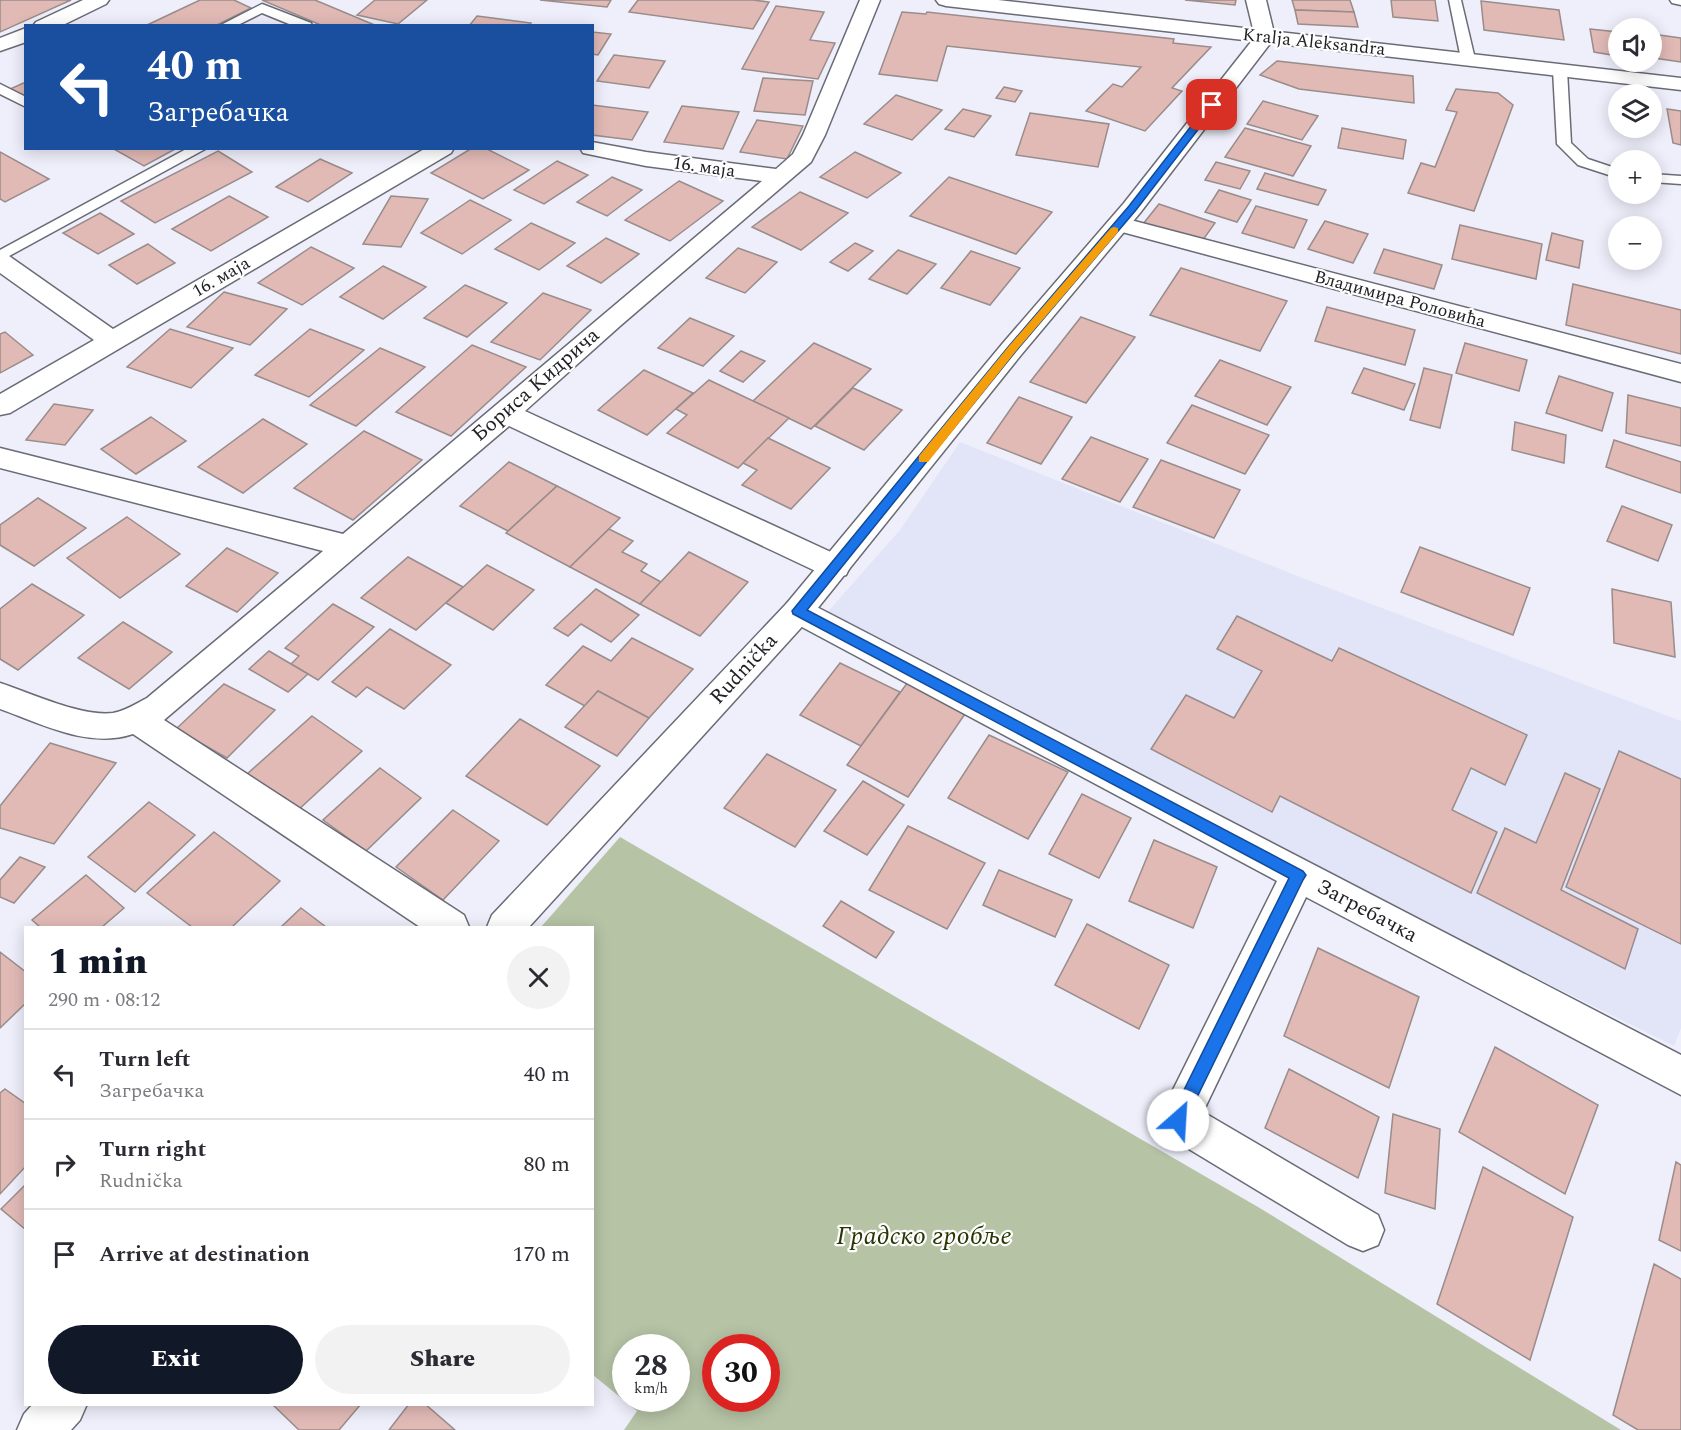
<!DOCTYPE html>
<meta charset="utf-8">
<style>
body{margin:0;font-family:Spectral,serif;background:#f2f2f3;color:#2b2b33;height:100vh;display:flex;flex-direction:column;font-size:22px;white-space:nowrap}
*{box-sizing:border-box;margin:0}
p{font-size:20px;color:#7c7c81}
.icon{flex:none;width:33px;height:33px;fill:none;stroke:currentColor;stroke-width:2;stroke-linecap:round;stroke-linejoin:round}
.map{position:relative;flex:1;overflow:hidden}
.details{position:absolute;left:24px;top:926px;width:570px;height:480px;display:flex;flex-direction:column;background:#fff;border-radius:0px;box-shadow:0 3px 15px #0003}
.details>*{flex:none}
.top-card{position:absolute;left:24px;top:24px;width:570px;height:126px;border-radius:0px;box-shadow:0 3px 15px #0003;background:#1a4fa0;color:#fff;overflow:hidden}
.fabs{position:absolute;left:1608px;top:18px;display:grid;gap:12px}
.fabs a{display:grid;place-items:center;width:54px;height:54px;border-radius:50%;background:#fff;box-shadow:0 3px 15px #0003;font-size:30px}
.speed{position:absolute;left:612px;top:1334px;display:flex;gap:12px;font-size:30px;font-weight:700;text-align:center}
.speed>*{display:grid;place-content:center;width:78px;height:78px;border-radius:50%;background:#fff;box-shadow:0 3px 15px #0003;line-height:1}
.speed small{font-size:15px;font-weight:400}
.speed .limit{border:9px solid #d22;background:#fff;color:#111}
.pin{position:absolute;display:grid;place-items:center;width:51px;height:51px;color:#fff;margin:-26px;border-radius:12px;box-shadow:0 3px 9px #0006}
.me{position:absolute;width:66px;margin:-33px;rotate:26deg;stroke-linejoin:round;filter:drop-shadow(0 0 4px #0008)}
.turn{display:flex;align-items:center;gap:21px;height:126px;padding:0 24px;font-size:27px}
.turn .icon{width:78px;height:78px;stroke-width:2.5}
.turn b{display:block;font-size:42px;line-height:51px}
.round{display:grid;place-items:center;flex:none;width:63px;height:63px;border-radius:32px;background:#f2f2f3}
.summary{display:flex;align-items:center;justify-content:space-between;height:102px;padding:0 24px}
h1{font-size:36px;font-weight:800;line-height:45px;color:#111827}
.primary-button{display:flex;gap:12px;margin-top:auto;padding:12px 24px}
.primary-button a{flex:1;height:69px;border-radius:36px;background:#111827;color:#fff;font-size:24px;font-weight:800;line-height:69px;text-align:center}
.primary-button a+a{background:#f2f2f3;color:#2b2b33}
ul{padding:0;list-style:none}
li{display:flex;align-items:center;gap:18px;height:90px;padding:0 24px;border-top:2px solid #e1e1e2}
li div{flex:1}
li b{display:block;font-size:22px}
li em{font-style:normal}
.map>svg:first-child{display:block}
.built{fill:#e2e4f7}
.green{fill:#b6c3a5;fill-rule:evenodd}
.building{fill:#e1bab6;stroke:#998c8b;stroke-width:1.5}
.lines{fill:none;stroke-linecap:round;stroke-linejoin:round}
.service-casing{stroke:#696b75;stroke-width:3}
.minor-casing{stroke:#696b75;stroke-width:3}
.tertiary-casing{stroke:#696b75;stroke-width:3}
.primary-casing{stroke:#696b75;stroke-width:3}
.service{fill:#fff;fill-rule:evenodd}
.minor{fill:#fff;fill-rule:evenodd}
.tertiary{fill:#fff;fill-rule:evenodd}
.primary{fill:#fff;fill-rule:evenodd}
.route{fill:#1a73e8;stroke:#114b97;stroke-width:1.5}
.slow{fill:#f59e0b}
.labels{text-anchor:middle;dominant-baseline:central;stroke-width:4.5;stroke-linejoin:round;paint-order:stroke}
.far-street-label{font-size:18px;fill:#202025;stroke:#fefefe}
.street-label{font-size:21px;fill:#202025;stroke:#fefefe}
.near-park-label{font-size:26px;font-style:italic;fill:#273602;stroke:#fefefe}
</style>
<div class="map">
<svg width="1681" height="1430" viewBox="0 0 1681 1430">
<rect width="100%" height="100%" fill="#eeeffb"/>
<polygon class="built" points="960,442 1310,581 1681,721 1681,1028 1674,1046 1087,755 825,615 900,530"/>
<path class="green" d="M620,837L1258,1207L1621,1430H624L637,1411L593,1375L592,927H541ZM626,1347H676V1398H626ZM716,1347H766V1398H716Z"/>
<g class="building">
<polygon points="0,0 71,0 0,32"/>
<polygon points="200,0 234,0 251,8 215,26 145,26"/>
<polygon points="262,0 315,0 377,26 323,26"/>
<polygon points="375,0 427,0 398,24 357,15"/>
<polygon points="540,0 611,0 607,7"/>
<polygon points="638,0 753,0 769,2 753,29 629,12"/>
<polygon points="1185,0 1236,0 1235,5"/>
<polygon points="1292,0 1350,0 1354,12 1295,10"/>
<polygon points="1391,0 1435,0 1438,21 1393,17"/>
<polygon points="1481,1 1559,10 1564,40 1484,30"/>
<polygon points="776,6 824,12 810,40 835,43 818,79 742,69"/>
<polygon points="1295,10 1354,12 1358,27 1298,24"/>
<polygon points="902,12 926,14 927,12 1174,39 1173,43 1211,47 1172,88 1182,91 1145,131 1086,111 1113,84 1122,87 1141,67 947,46 937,81 879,74"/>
<polygon points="477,16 531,23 529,26 469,26"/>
<polygon points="1590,29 1618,32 1618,56 1594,52"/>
<polygon points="592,32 611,34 598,55 592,54"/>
<polygon points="1652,34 1681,38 1681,62 1654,58"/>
<polygon points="614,55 665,61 649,88 597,81"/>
<polygon points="1277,61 1413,76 1414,103 1299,89 1260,75"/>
<polygon points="763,78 813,81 805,115 754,111"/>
<polygon points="26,82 26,98 10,89"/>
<polygon points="1004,87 1022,91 1015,102 996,98"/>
<polygon points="1456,89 1498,93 1513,105 1474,211 1408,193 1421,163 1435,167 1457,112 1446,110"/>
<polygon points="896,95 942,110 912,140 864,124"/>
<polygon points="1263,101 1318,116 1302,140 1247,124"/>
<polygon points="592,105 648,112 632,140 592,135"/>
<polygon points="682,106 739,112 723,149 664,142"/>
<polygon points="963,109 991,116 974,137 945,129"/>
<polygon points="1667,109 1681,111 1681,145 1673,143"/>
<polygon points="1030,113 1109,124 1098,167 1016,155"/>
<polygon points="757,120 803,126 787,159 740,152"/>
<polygon points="1245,128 1311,146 1293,176 1225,157"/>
<polygon points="1342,128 1406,140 1403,159 1338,148"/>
<polygon points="112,148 177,148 144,166"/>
<polygon points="472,148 485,148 529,170 483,199 431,173"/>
<polygon points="218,151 252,172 155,223 121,201"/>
<polygon points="0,152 49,179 5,202 0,199"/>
<polygon points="855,152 901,173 867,198 820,177"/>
<polygon points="320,159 352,173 308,202 276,187"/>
<polygon points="557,161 588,175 544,204 514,190"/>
<polygon points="1216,162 1250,171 1240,189 1205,180"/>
<polygon points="1265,173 1326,190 1318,205 1257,189"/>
<polygon points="612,177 642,190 607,216 577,202"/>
<polygon points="949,177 1052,212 1016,254 910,216"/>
<polygon points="679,181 723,201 670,241 625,220"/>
<polygon points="1219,190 1251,200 1237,222 1205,212"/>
<polygon points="800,192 848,213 801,250 752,227"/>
<polygon points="229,196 268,217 211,251 172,229"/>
<polygon points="391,196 428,199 401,247 363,244"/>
<polygon points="470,200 511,220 462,254 421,233"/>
<polygon points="1159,204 1215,223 1200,244 1143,224"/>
<polygon points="1256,206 1307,220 1294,248 1242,233"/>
<polygon points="100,213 134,234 98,254 63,233"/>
<polygon points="1325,221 1368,234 1353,263 1308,249"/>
<polygon points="531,223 575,243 539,270 495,249"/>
<polygon points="1460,225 1542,244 1536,279 1452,259"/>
<polygon points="1552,233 1583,241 1579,268 1546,260"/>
<polygon points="606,238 639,254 601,283 567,266"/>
<polygon points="855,243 873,251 848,271 830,262"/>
<polygon points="148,244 175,263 137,284 109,265"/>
<polygon points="311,247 354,268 302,305 258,283"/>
<polygon points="738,248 777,262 745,293 706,278"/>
<polygon points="1384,249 1442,265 1434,289 1374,273"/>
<polygon points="898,250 936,264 907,294 869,279"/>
<polygon points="971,251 1020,268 990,305 941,288"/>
<polygon points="383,266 426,287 383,319 340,297"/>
<polygon points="1181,268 1287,301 1260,351 1150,315"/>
<polygon points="1573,284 1681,310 1681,354 1566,325"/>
<polygon points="465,285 507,303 467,337 424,318"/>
<polygon points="224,292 287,309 250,345 187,327"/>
<polygon points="543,293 591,310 540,360 491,342"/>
<polygon points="1327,307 1415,330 1405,365 1315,341"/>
<polygon points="1081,317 1135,337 1086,403 1030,382"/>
<polygon points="690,318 734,336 703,366 658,348"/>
<polygon points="170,329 233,348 191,388 127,367"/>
<polygon points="310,329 364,350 309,397 255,375"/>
<polygon points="5,332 33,355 0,373 0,334"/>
<polygon points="814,343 871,369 811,429 753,401"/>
<polygon points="1465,343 1527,360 1519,391 1456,373"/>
<polygon points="472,345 526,367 451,436 396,412"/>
<polygon points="380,348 425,367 356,426 310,405"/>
<polygon points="741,351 765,361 743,382 720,371"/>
<polygon points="1220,360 1291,387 1267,425 1195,396"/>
<polygon points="1364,368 1415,384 1404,410 1352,393"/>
<polygon points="1424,368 1452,375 1440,428 1410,420"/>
<polygon points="644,370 693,393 647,435 598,410"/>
<polygon points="1559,376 1613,393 1602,431 1546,413"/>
<polygon points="709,380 789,418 738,468 667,433 687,415 676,409"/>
<polygon points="853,388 902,410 864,450 815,426"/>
<polygon points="1628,395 1681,408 1681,446 1626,433"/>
<polygon points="1019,397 1072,417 1041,464 987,443"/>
<polygon points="54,404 93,410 65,445 26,440"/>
<polygon points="1192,405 1269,435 1245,474 1167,443"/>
<polygon points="151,417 186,441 136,474 101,449"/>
<polygon points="263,419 307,444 243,493 198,467"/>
<polygon points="1515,422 1566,435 1564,463 1512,450"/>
<polygon points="364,431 422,460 353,520 294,488"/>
<polygon points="1091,437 1148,459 1120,502 1062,479"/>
<polygon points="768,438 830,468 791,509 742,485 757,470 743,463"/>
<polygon points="1614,440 1681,462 1681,493 1606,467"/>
<polygon points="1161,460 1240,490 1214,538 1133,507"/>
<polygon points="509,462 557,486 508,531 460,506"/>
<polygon points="557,486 620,518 570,567 506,533"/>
<polygon points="38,498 86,528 34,566 0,545 0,525"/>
<polygon points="1622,506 1672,525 1658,561 1607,541"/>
<polygon points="127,517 180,554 120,598 67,558"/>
<polygon points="609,529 633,541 622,552 647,564 641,571 661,582 640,604 570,567"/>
<polygon points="1420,547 1530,588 1513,635 1401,592"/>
<polygon points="227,548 278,573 237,612 186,586"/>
<polygon points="689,552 748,582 700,636 640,604"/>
<polygon points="408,557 463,587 416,630 361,598"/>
<polygon points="487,565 534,590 493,630 446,603"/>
<polygon points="32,584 84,615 18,670 0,659 0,609"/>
<polygon points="596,589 639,615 611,642 581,624 568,636 554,628"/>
<polygon points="1612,589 1671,602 1675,657 1614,643"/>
<polygon points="333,604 374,627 318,680 291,664 299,656 285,648"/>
<polygon points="1237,616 1332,661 1339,648 1527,735 1505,785 1471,768 1452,810 1497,832 1471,893 1280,796 1272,812 1151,749 1186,695 1234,718 1262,671 1217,649"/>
<polygon points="123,622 172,652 129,689 78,658"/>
<polygon points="390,629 451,665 404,709 367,687 356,697 332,682"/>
<polygon points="632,638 693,669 649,718 598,691 585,706 546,685 583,646 611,661"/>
<polygon points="269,651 308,674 288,692 249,669"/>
<polygon points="840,663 900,692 861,746 800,715"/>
<polygon points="908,682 967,711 908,797 847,765"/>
<polygon points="224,684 275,710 227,758 176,729"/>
<polygon points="598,691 649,718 617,756 565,727"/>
<polygon points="312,716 362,751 297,811 246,775"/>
<polygon points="520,719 600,766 547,825 466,776"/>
<polygon points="989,735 1068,772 1028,839 948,798"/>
<polygon points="50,743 116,763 54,844 0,828 0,806"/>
<polygon points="1619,751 1681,779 1681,944 1566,887"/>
<polygon points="767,754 836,790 795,847 724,808"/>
<polygon points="380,768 421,798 366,851 323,820"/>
<polygon points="1565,773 1600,789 1561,890 1638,929 1625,969 1477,893 1505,828 1536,843"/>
<polygon points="863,781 904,805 867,855 824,831"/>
<polygon points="1082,794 1131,818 1099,878 1049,854"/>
<polygon points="149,802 195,835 135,892 88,857"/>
<polygon points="453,810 499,841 443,900 396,867"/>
<polygon points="908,826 985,863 947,929 869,890"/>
<polygon points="214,832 280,881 232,927 192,927 147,893"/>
<polygon points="1154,840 1217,867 1193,928 1129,901"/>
<polygon points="20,857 45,867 14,903 0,897 0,880"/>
<polygon points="999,870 1072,900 1055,937 983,905"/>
<polygon points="86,875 124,908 102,927 40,927 32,920"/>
<polygon points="841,901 894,932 876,958 823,926"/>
<polygon points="301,908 326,927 281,927"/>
<polygon points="1087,924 1169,965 1139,1029 1055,985"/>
<polygon points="1318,948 1419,997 1389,1088 1284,1036"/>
<polygon points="0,952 26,972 26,1003 0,1028"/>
<polygon points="1495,1047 1598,1105 1565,1194 1459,1132"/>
<polygon points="1289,1069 1379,1117 1358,1178 1265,1128"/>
<polygon points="5,1089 26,1104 26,1166 0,1194 0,1093"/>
<polygon points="1393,1114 1440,1129 1435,1209 1385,1193"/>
<polygon points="1676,1162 1681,1165 1681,1251 1659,1240"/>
<polygon points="1483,1167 1573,1217 1530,1360 1437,1304"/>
<polygon points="26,1184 26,1230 1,1209"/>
<polygon points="1654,1264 1681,1279 1681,1430 1638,1430 1613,1415"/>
<polygon points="272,1404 361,1404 339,1430 299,1430"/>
<polygon points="409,1404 425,1404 455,1430 389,1430"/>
</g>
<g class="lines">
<defs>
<g id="service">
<polygon points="1449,0 1461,0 1475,59 1473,62 1468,63 1461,59"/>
<polygon points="1670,0 1681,0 1681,5 1672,3"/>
<polygon points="262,4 311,23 312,26 294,26 262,13 236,26 219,26"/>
<polygon points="1560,66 1567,70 1571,143 1588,159 1618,169 1618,178 1578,165 1557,144 1553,70"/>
<polygon points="0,84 26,97 26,107 0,94"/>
<polygon points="188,148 207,148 0,261 0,250"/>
<polygon points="1652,174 1681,176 1681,184 1652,182"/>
</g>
<g id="minor">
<polygon points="83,0 109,0 106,4 61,26 33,26 36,22"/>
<path d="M860,0H880L825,135L811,162L620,326L525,411L846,559L850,567L846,575L835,578L824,575L509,426L164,720L464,915L469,927H420L133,734C89,749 42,724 0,709V683C31,693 81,717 113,713C125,711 137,703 147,698L323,551L0,468V448L343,534L762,181L646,166L583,153L580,148H592V142L646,152L776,169L793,154L803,135Z"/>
<polygon points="1246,0 1266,0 1275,37 1272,41 1265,43 1258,41 1255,37"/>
<polygon points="26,28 26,42 0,51 0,38"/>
<polygon points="426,148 454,148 451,153 10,413 0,415 0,394 94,340 0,273 0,253 9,256 113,329"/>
<polygon points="1119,217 1681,364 1681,382 1111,229 1107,224 1111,219"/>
<polygon points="798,599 809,603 1681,1055 1681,1095 1306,897 1203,1112 1378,1215 1384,1230 1378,1245 1363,1251 1348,1245 1164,1134 1158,1120 1277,881 787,619 782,611 787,603"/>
</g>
<g id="tertiary">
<polygon points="1265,31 1272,33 1275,37 1140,213 1021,355 809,619 529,927 487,927 492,915 787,603 1003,343 1124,203 1258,33"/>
<polygon points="33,1404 87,1404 80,1420 71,1430 17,1430 24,1414"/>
</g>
<polygon id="primary" points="936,0 998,0 1681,78 1681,90 946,6 939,4"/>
</defs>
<use href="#service" class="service-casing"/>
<use href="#minor" class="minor-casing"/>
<use href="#tertiary" class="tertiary-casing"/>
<use href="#primary" class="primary-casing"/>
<use href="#service" class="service"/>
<use href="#minor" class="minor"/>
<use href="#tertiary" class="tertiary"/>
<use href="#primary" class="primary"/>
</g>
<polygon class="route" points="1209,103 1217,105 1136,210 1016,351 807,610 1303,871 1306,875 1303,880 1183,1126 1178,1128 1172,1126 1169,1120 1172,1114 1289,878 793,614 792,611 1009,346 1129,206"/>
<polygon class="slow" points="1114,227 1118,228 1118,232 1016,351 928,462 919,462 919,456 1009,346 1111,228"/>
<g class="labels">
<g class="far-street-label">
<text transform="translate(1314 42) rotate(6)">Kralja Aleksandra</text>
<text transform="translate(704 167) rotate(8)">16. маја</text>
<text transform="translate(221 277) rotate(-30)">16. маја</text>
<text transform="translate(1400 299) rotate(15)">Владимира Роловића</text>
</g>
<g class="street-label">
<text transform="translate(536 385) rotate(-41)">Бориса Kидрича</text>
<text transform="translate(744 669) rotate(-47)">Rudnička</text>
<text transform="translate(1367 911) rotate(28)">Загребачка</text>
</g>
<g class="near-park-label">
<text x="924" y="1236">Градско гробље</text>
</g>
</g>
</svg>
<div class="fabs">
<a><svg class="icon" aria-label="sound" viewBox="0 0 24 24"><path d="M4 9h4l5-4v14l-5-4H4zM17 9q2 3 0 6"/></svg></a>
<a><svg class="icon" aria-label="layers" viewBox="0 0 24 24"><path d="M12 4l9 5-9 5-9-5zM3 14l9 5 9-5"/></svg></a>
<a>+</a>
<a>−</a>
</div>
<div class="speed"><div>28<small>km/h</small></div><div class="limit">30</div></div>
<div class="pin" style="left:1212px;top:105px;background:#d93025"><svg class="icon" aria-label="arrive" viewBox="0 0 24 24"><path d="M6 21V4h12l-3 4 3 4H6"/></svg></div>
<svg class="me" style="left:1178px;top:1120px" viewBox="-20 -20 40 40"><circle r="19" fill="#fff"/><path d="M0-13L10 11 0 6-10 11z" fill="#1a73e8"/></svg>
<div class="top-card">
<div class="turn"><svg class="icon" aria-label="left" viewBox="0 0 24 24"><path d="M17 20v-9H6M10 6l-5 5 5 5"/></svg><div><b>40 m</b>Загребачка</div></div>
</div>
<section class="details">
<div class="summary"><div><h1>1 min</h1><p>290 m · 08:12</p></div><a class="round"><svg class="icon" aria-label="close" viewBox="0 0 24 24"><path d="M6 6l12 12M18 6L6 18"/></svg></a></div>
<ul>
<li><svg class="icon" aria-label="left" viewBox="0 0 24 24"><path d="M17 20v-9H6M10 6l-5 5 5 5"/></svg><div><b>Turn left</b><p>Загребачка</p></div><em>40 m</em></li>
<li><svg class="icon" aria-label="right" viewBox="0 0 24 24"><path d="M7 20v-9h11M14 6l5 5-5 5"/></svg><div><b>Turn right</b><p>Rudnička</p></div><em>80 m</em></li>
<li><svg class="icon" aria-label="arrive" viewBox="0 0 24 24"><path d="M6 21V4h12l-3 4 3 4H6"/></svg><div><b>Arrive at destination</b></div><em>170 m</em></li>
</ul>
<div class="primary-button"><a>Exit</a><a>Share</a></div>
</section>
</div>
